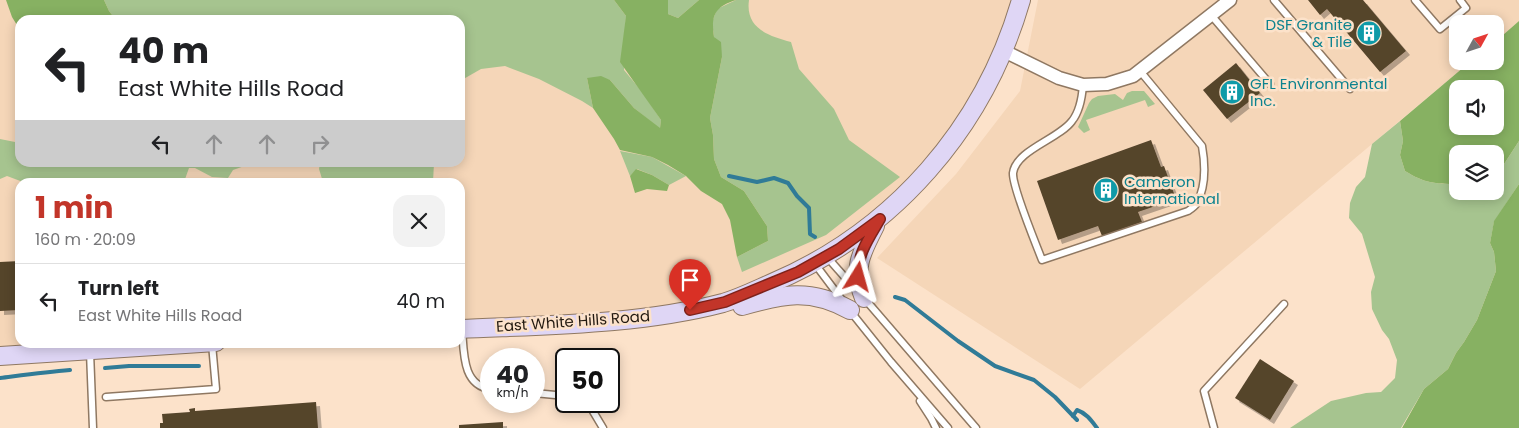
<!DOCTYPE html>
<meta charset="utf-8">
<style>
body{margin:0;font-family:Poppins,sans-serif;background:#f2f2f2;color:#202124;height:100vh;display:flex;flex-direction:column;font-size:19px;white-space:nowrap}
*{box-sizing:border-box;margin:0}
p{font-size:16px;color:#757577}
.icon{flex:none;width:28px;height:28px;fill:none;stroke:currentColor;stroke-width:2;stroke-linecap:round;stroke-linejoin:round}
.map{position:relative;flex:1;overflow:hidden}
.panel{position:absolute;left:15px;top:178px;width:450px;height:170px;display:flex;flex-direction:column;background:#fff;border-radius:15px;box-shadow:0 2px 12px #0003}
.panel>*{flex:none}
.guide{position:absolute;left:15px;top:15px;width:450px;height:152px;border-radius:15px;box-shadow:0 2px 12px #0003;background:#fff;color:#202124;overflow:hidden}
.needle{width:32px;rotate:50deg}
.buttons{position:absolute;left:1449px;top:15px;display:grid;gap:10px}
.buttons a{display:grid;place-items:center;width:55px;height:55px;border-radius:10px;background:#fff;box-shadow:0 2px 12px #0003;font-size:25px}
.speed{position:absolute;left:480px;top:348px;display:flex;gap:10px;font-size:25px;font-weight:700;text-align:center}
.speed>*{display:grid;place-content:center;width:65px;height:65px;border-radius:50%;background:#fff;box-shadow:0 2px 12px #0003;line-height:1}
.speed small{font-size:12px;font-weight:400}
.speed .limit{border:2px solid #111;border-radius:8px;background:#fff;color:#111}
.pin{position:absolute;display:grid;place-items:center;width:42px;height:42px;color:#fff;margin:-51px -21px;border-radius:50% 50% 50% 0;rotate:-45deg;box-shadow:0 0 5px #0007}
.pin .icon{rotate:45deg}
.me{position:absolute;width:55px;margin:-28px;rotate:8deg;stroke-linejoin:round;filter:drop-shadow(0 0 4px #0008)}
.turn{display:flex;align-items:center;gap:18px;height:105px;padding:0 20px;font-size:22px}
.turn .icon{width:65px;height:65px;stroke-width:2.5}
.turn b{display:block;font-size:35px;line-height:42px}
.lanes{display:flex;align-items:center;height:48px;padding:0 20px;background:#0003;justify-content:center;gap:25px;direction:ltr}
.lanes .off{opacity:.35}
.round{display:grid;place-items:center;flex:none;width:52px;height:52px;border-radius:15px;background:#f2f2f2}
.overview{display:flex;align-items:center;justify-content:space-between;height:85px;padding:0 20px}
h1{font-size:30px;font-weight:700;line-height:38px;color:#c23529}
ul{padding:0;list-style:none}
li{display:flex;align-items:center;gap:15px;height:75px;padding:0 20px;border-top:1px solid #e0e0e0}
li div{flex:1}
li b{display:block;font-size:19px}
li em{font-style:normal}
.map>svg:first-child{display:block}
.built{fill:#f5d6b8;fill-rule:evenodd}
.green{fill:#a6c48f}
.forest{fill:#87b162;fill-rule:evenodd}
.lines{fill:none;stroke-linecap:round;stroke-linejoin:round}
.stream{stroke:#307b97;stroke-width:4}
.building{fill:#55442c;filter:url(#shadow)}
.service-casing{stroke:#8f7862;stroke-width:9}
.minor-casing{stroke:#8f7862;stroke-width:15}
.secondary-casing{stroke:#8f7862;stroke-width:20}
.service{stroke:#fff;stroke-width:6}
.minor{stroke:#fff;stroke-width:12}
.secondary{stroke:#dfd6f5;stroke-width:18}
.route-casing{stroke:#7e221b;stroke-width:12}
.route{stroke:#c23529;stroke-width:9}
.labels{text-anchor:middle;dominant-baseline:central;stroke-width:5;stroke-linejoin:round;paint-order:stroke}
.culture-label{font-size:15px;fill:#0d838f;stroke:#fce2ca;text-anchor:start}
.street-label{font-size:15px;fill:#231a11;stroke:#fce2ca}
</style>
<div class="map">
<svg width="1519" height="428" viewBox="0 0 1519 428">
<defs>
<filter id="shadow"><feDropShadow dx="4" dy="4" stdDeviation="0" flood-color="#0004"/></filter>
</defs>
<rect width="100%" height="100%" fill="#fce2ca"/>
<g class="built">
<path d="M0,0H1021L984,90L872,225L725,302L460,329V182H20V342L216,343L0,356ZM20,20H460V162H20Z"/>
<polygon points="1038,0 1519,0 1519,21 1495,42 1495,24 1458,24 1458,61 1471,61 1080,389 877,258 956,174 1020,91"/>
</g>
<g class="green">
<polygon points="104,0 614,0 626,16 624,70 643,93 661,120 660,129 634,108 610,80 587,78 593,108 582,101 539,79 505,66 481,69 460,81 460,20 116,20 109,11"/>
<polygon points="668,0 699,0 678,18 668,14"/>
<path d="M736,0H749C745,28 768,36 791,42L799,69L834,109L849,140L900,177L826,235L742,272L737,257L768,241L767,226L744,191L721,177L714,159L713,135L710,118L722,57L714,37L712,22L717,9Z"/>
<polygon points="1132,91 1144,91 1155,104 1148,107 1145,100 1086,120 1090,130 1084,133 1078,127 1089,103 1092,99 1098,96 1115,94 1123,100 1127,93"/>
<path d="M1400,121L1403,141L1400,155L1405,171C1424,183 1435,184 1457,184L1458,191H1495V178L1519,141V184L1494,222L1490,243L1494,252L1496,271L1477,320L1464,342L1456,353L1448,369L1424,389L1401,428H1290L1331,401L1366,393L1381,392L1395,378L1397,360L1389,339L1382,330L1372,309L1371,292L1375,277L1362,234L1349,218L1350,203L1356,187L1365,177L1372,144Z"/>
<polygon points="0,139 20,143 20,162 253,163 233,170 228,178 212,177 195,168 189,168 184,182 23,182 7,176 0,179"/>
<polygon points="620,151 652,157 686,176 669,185 652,175 637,169 630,176"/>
<polygon points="320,163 434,163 433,182 323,182 319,169"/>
</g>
<g class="forest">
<polygon points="6,0 104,0 109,11 116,20 20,20 20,30 12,17"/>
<path d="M614,0H668V14L678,18L699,0H736C714,7 711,16 714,37L721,42L722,57L710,118L713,135L714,159L721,177L744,191L767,226L768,241L737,257L730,220L722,204L701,191L686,176L668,165L652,157L620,150L614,139L593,108L587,78L601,76L610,80L634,108L660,128L661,120L620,62L626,16Z"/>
<path d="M1519,21V141L1495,178V154H1458L1457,184C1435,184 1424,183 1405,171L1400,155L1403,141L1400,121L1471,61H1495V42ZM1458,89H1495V126H1458Z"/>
<polygon points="636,169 652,175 669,185 667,191 647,189 635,193 630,176"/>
<polygon points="1519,184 1519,428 1402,428 1424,389 1448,369 1456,353 1464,342 1477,320 1496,271 1494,252 1490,243 1494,221"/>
</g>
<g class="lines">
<g class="stream">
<polyline points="729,176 757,182 774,178 788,183 797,196 809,208 810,234 815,237"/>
<polyline points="895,297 905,300 958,341 995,366 1034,380 1055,397 1077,420"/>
<polyline points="105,368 129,366 199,366"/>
<path d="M0,378C24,375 46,372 70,370"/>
<path d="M1073,416L1077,410C1086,413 1091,420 1097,428"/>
</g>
</g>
<g class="building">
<polygon points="1308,0 1363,0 1406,51 1380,72 1327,9 1320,15"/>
<polygon points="1236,63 1260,93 1227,119 1203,90"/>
<polygon points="1151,140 1161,167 1164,166 1176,199 1138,212 1142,222 1102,236 1098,226 1058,240 1037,181"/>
<polygon points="20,261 20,310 0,311 0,262"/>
<polygon points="1260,359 1294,381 1270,420 1235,398"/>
<polygon points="316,402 318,428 160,428 160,423 163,423 162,414 190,412 189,409 195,408 195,411"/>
<polygon points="503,422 503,428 459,428 459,425"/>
</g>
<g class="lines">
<defs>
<g id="service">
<polyline points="1274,0 1350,89"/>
<polyline points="1415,0 1440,29 1466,8 1460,0"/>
<polyline points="1211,15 1270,84"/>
<path d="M1083,85C1082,98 1080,111 1072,121C1059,139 1016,150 1013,173C1012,187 1036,244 1042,260L1188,211C1191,209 1195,206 1197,203C1206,186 1205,163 1202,146L1140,71"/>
<polyline points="827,257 857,291"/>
<polyline points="815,264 842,300"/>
<polyline points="864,298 976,428"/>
<polyline points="851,312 891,362 948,428"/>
<path d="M462,329C464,352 462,386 491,389"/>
<polyline points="90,352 93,428"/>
<polyline points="534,393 566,396"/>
<polyline points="106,397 216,389 212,344"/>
<polyline points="584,401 591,408 603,428"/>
<polyline points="920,401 931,418 936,428"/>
<polyline points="1214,428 1204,391 1284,304"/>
</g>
<polyline id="minor" points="1002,50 1059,78 1083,85 1107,84 1133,76 1230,0"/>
<g id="secondary">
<path d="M864,298C852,269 861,253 875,226"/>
<path d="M742,306C784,294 810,288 850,310"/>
<path d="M460,329C546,325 639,325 723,303C740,298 756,290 772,283C894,231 984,128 1021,0"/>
<polyline points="0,356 216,342"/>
</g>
</defs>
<use href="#service" class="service-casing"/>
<use href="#minor" class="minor-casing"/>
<use href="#secondary" class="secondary-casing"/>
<use href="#service" class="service"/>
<use href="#minor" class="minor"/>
<use href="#secondary" class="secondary"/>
</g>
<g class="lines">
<defs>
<path id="route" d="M690,310L725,302L798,272L839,249L880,219C869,238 857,254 858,277"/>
</defs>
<use href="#route" class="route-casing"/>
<use href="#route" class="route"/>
</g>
<defs>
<symbol id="building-disc" viewBox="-11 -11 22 22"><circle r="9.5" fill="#0f9aa8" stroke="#fce2ca"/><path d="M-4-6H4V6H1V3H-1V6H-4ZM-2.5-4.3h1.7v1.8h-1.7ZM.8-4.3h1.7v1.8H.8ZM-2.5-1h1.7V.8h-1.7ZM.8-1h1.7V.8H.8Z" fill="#fff"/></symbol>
</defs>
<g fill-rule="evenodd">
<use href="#building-disc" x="1355" y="19" width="28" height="28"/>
<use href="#building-disc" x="1218" y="78" width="28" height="28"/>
<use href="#building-disc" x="1092" y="176" width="28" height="28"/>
</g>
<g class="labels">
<g class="culture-label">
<text x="1352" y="24" text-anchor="end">DSF Granite<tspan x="1352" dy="17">&amp; Tile</tspan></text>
<text x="1250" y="83">GFL Environmental<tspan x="1250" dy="17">Inc.</tspan></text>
<text x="1124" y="181">Cameron<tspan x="1124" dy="17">International</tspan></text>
</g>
<g class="street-label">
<text transform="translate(573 321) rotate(-4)">East White Hills Road</text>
</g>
</g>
</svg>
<div class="buttons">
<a><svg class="needle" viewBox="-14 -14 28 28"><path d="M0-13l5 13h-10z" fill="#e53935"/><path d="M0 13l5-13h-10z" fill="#757577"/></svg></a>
<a><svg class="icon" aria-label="sound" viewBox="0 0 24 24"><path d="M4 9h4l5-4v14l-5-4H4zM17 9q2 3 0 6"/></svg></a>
<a><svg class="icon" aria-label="layers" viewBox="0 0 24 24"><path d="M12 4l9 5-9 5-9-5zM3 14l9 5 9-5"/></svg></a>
</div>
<div class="speed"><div>40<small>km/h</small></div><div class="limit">50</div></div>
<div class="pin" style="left:690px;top:310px;background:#d93025"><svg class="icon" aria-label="arrive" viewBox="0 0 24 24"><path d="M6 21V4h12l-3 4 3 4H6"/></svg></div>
<svg class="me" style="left:858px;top:277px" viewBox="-20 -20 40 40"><path d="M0-17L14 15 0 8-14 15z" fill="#c23529" stroke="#fff" stroke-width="4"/></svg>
<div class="guide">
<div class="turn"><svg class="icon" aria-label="left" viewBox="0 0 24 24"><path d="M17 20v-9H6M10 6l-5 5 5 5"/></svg><div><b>40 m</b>East White Hills Road</div></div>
<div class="lanes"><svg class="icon" aria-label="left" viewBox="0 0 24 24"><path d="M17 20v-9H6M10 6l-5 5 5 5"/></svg><svg class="icon off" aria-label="ahead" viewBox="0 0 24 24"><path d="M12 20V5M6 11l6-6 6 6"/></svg><svg class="icon off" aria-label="ahead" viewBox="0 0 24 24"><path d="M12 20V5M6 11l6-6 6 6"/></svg><svg class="icon off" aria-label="right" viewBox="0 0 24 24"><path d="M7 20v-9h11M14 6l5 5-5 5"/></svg></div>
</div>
<section class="panel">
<div class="overview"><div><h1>1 min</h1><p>160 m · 20:09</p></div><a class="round"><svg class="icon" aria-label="close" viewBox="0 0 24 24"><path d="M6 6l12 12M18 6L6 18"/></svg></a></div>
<ul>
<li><svg class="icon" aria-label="left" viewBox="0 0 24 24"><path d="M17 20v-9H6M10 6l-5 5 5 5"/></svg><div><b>Turn left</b><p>East White Hills Road</p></div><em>40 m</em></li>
</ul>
</section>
</div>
